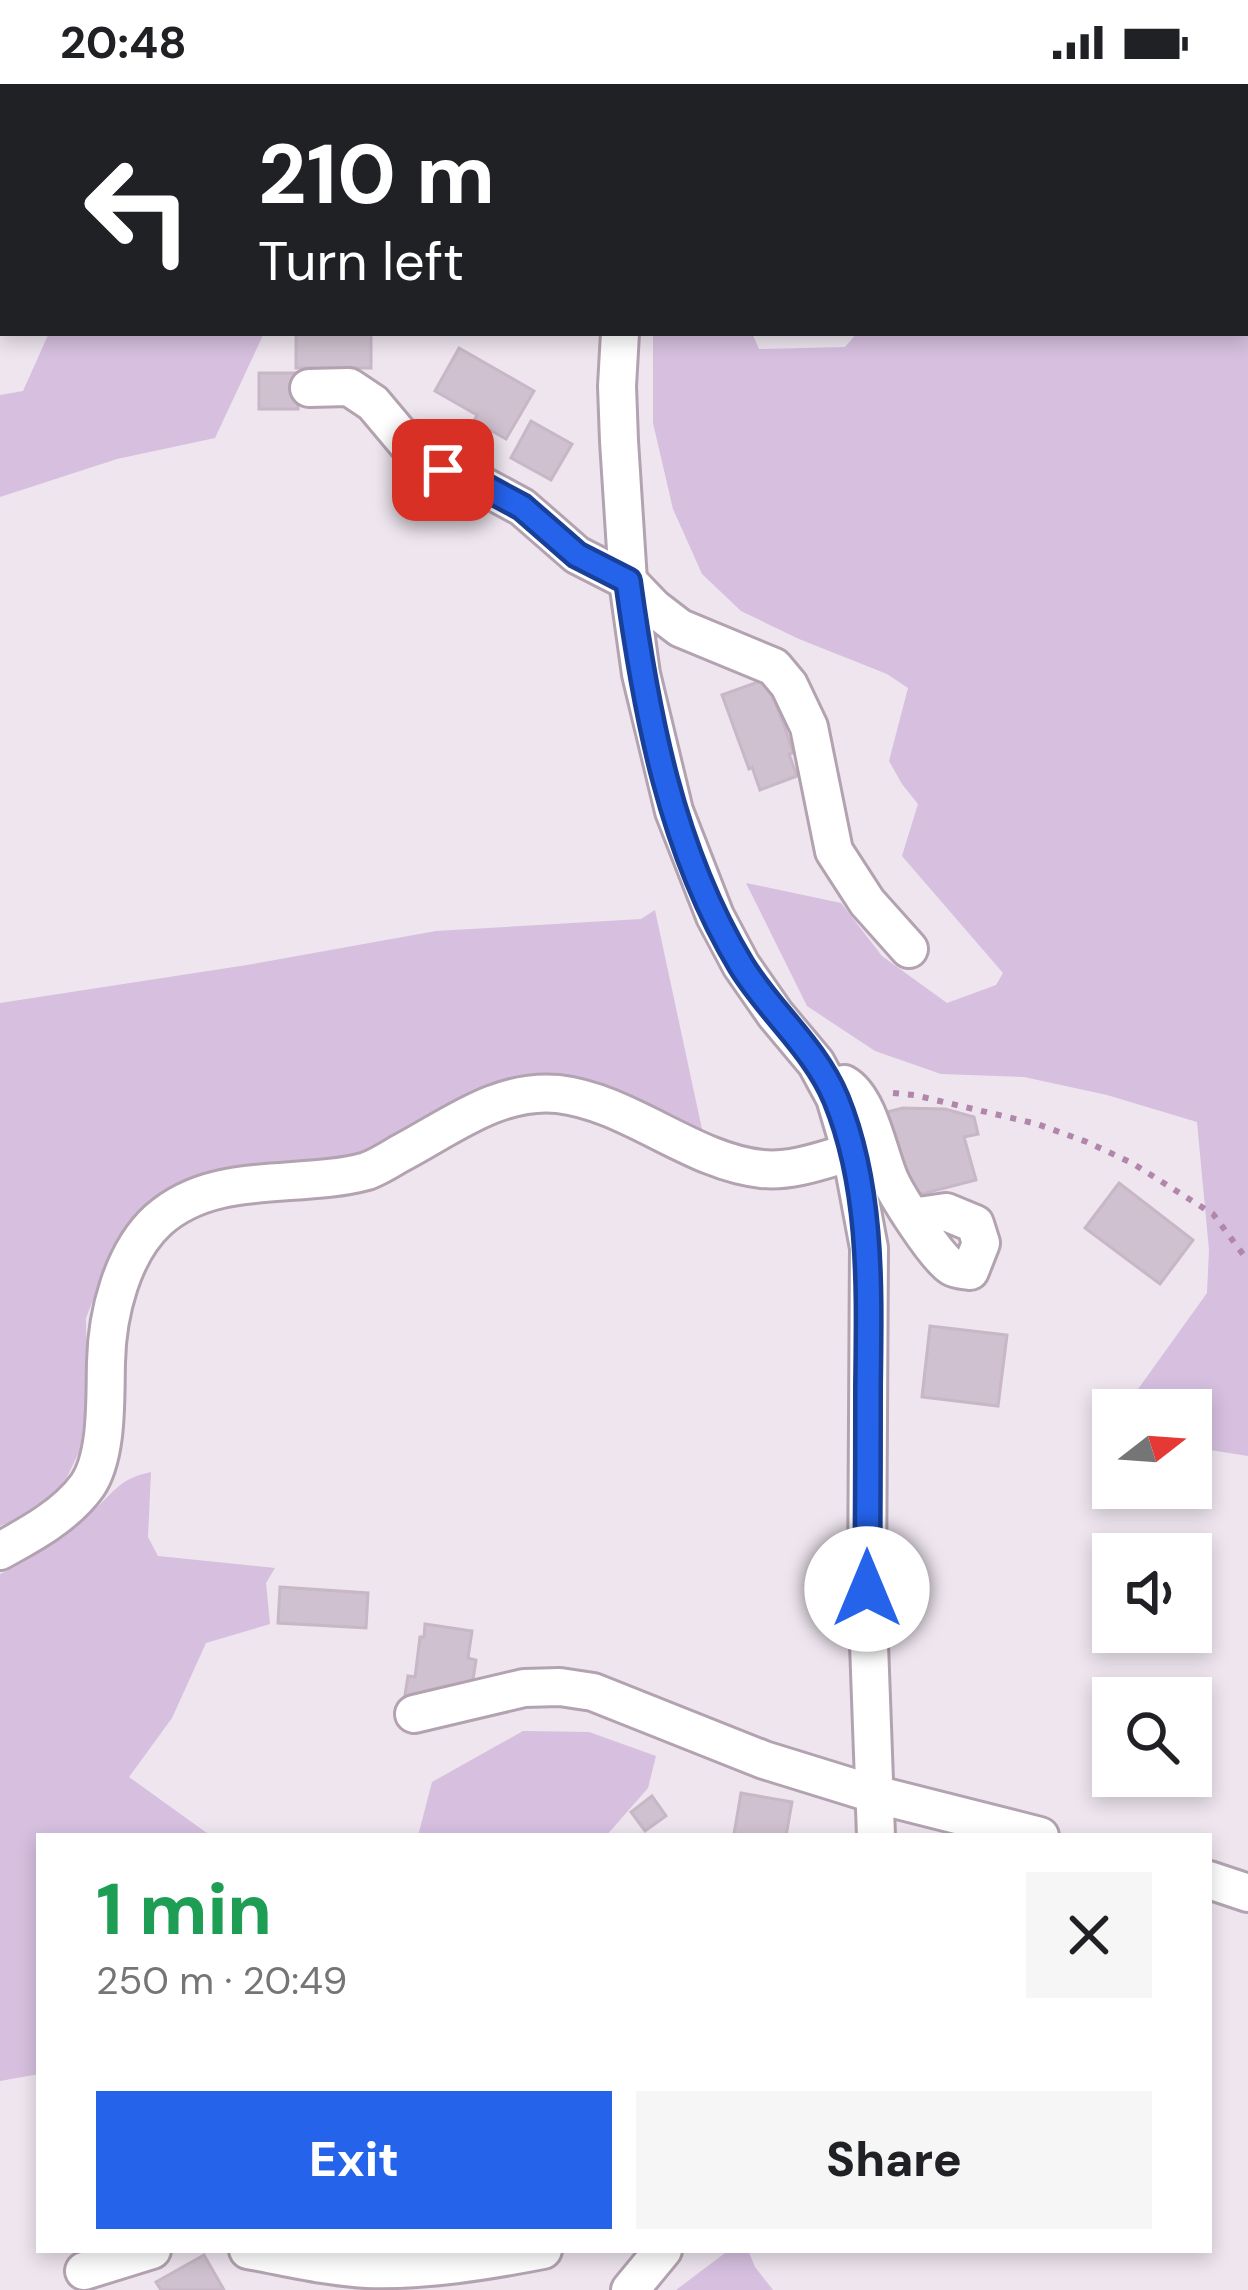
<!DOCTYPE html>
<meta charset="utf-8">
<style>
body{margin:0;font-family:"DM Sans",sans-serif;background:#f6f6f6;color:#202124;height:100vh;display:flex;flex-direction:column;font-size:45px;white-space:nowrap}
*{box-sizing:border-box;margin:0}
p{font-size:39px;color:#757577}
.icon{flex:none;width:66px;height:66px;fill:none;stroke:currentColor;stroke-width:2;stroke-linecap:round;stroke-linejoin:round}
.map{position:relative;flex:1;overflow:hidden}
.side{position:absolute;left:36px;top:1749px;width:1176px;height:420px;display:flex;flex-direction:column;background:#fff;border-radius:0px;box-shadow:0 6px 18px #0003}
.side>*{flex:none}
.guide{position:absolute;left:0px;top:0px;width:1248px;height:252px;box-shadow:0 6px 18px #0003;background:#202124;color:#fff;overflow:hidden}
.needle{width:78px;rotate:73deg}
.buttons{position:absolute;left:1092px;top:1305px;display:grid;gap:24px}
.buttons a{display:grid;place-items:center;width:120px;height:120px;border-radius:0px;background:#fff;box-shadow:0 6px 18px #0003;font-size:60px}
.pin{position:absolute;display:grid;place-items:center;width:102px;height:102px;color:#fff;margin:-51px;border-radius:24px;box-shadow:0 6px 18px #0006}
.me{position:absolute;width:132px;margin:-66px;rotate:0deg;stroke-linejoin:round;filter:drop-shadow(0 0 9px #0008)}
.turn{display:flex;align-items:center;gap:42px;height:252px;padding:0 60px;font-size:54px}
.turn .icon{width:156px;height:156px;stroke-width:2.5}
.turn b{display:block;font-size:84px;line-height:102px}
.round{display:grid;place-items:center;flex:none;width:126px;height:126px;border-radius:0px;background:#f6f6f6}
.overview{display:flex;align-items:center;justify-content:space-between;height:204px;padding:0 60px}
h1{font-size:72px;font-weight:800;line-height:90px;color:#1e9e55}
.button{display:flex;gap:24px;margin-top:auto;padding:24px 60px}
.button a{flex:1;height:138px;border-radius:0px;background:#2563eb;color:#fff;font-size:48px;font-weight:800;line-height:138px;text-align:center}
.button a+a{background:#f6f6f6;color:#202124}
.status{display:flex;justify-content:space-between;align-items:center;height:84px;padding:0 60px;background:#fff;direction:ltr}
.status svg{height:33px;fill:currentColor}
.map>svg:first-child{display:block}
.green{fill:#d6bfdf}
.building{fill:#cfc1cf;stroke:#c8b7c7;stroke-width:3}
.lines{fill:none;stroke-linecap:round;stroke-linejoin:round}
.minor-casing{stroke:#b3a3b1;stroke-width:42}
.path{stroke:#b186ab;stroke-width:6;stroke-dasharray:6 9;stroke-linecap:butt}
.minor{stroke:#fff;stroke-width:36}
.route-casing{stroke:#184099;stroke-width:30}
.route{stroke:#2563eb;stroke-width:21}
</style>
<div class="status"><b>20:48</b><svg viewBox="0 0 49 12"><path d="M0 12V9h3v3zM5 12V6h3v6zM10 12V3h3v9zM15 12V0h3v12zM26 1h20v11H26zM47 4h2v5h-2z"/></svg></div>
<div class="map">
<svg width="1248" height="2206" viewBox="0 0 1248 2206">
<rect width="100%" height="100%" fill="#eee5ee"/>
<g class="green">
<polygon points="938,0 1248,0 1248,1372 1191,1363 1191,1326 1123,1326 1207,1209 1209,1166 1197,1038 1107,1011 1024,993 941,990 875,967 807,922 746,799 841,819 882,872 947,919 996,901 1003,889 902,772 918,720 902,700 889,677 908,604 887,590 799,555 741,527 702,490 673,425 653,339 653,249 752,249 759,265 845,263 857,249 1245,249 1245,3 936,3"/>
<polygon points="49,249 264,249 215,354 117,375 0,413 0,311 23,307"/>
<polygon points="655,826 703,1050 564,994 517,994 461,1018 382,1063 346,1076 186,1100 151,1118 116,1157 86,1234 87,1312 80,1366 67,1393 54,1411 25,1432 0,1442 0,919 247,881 436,847 641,835"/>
<path d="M151,1388L148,1453L158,1472L275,1484L266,1499L270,1540L206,1559L172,1634L129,1693L211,1752H39V1990L0,1997V1490C33,1476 61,1453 89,1430C114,1410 117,1395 151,1388Z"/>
<polygon points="523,1647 589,1648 656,1672 648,1704 606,1752 418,1752 432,1698"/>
<polygon points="729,2166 748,2166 755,2183 773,2206 676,2206"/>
</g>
<g class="building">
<rect x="296" y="249" width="75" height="35"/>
<polygon points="459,264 534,307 506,355 474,337 477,331 435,307"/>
<polygon points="259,289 297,289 298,325 259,325"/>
<polygon points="531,337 572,360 551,396 511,374"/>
<polygon points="766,595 785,644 793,669 789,670 797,692 760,706 752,683 749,685 722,611"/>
<polygon points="903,1024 945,1025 974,1033 978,1050 964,1053 976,1096 910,1113 883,1029"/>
<polygon points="1119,1099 1193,1156 1160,1200 1085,1144"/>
<polygon points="930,1242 1007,1251 998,1322 922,1313"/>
<polygon points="280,1503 368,1509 366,1544 278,1539"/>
<polygon points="425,1540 472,1547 468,1574 476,1576 472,1602 452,1609 429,1606 428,1615 405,1611 408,1592 415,1593 420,1553 424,1553"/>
<polygon points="741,1709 792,1718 786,1752 734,1750"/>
<polygon points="652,1712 666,1732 645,1747 631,1728"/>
<polygon points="204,2171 224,2206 161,2206 156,2198"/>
</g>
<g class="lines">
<defs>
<g id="minor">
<polyline points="759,0 764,3"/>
<polyline points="833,0 838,3"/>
<polyline points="694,3 695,0"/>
<polyline points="885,3 889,0"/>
<polyline points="620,249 617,302 619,357 628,497 641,590 674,727 715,832 741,881 775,930 816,979 835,1014 851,1068 869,1164 867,1505 876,1752"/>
<polyline points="309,304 349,303 373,319 415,369 443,386 485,403 522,423 577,471 628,497 654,524 680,544 774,583 789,601 809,643 834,767 867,818 909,865"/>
<path d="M844,1000C868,1013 878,1066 888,1091C894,1108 937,1175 952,1183C957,1186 964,1186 970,1187L981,1159L975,1140L946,1128L912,1133"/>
<path d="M0,1467C31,1450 66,1431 87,1402C108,1372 105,1313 106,1278C107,1230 122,1169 158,1136C215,1085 298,1106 367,1087C378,1083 389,1076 399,1070C449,1044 498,1004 558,1010C629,1018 692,1078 762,1085C792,1088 823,1076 851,1068"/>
<polyline points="414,1630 524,1604 560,1603 593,1608 764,1676 874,1710 1040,1752"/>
<polyline points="1209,1796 1248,1809"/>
<path d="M248,2166C287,2173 327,2183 367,2185C425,2187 486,2177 543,2166"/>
<polyline points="84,2187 152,2166"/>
<polyline points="630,2206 663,2166"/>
</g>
</defs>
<use href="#minor" class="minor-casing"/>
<g class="path">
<polyline points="0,144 3,144"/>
<polyline points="893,1009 914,1011 1037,1040 1087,1058 1132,1079 1213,1130 1248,1177"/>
</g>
<use href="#minor" class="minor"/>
</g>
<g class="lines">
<defs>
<path id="route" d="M443,386L485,403L522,423L577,471L628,497C646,629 671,765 741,881C769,927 815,964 836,1015C873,1106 869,1208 868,1304C868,1371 868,1438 867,1505"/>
</defs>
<use href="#route" class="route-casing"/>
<use href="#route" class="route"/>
</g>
</svg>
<div class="buttons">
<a><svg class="needle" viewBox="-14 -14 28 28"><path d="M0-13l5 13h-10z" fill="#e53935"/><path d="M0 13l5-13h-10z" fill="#757577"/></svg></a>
<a><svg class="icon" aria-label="sound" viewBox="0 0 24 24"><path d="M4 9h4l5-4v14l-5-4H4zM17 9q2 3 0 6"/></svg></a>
<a><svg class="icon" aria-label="search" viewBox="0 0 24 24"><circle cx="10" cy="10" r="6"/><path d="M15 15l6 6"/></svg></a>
</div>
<div class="pin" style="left:443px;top:386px;background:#d93025"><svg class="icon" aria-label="arrive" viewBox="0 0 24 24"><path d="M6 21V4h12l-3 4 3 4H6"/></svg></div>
<svg class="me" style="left:867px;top:1505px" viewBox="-20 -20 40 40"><circle r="19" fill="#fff"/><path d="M0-13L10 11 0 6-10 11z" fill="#2563eb"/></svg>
<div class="guide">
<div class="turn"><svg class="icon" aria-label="left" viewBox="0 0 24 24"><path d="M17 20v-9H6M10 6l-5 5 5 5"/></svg><div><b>210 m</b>Turn left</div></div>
</div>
<section class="side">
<div class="overview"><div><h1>1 min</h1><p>250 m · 20:49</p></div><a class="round"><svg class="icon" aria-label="close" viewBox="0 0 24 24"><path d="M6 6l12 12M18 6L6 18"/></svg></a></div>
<div class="button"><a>Exit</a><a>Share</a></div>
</section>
</div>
